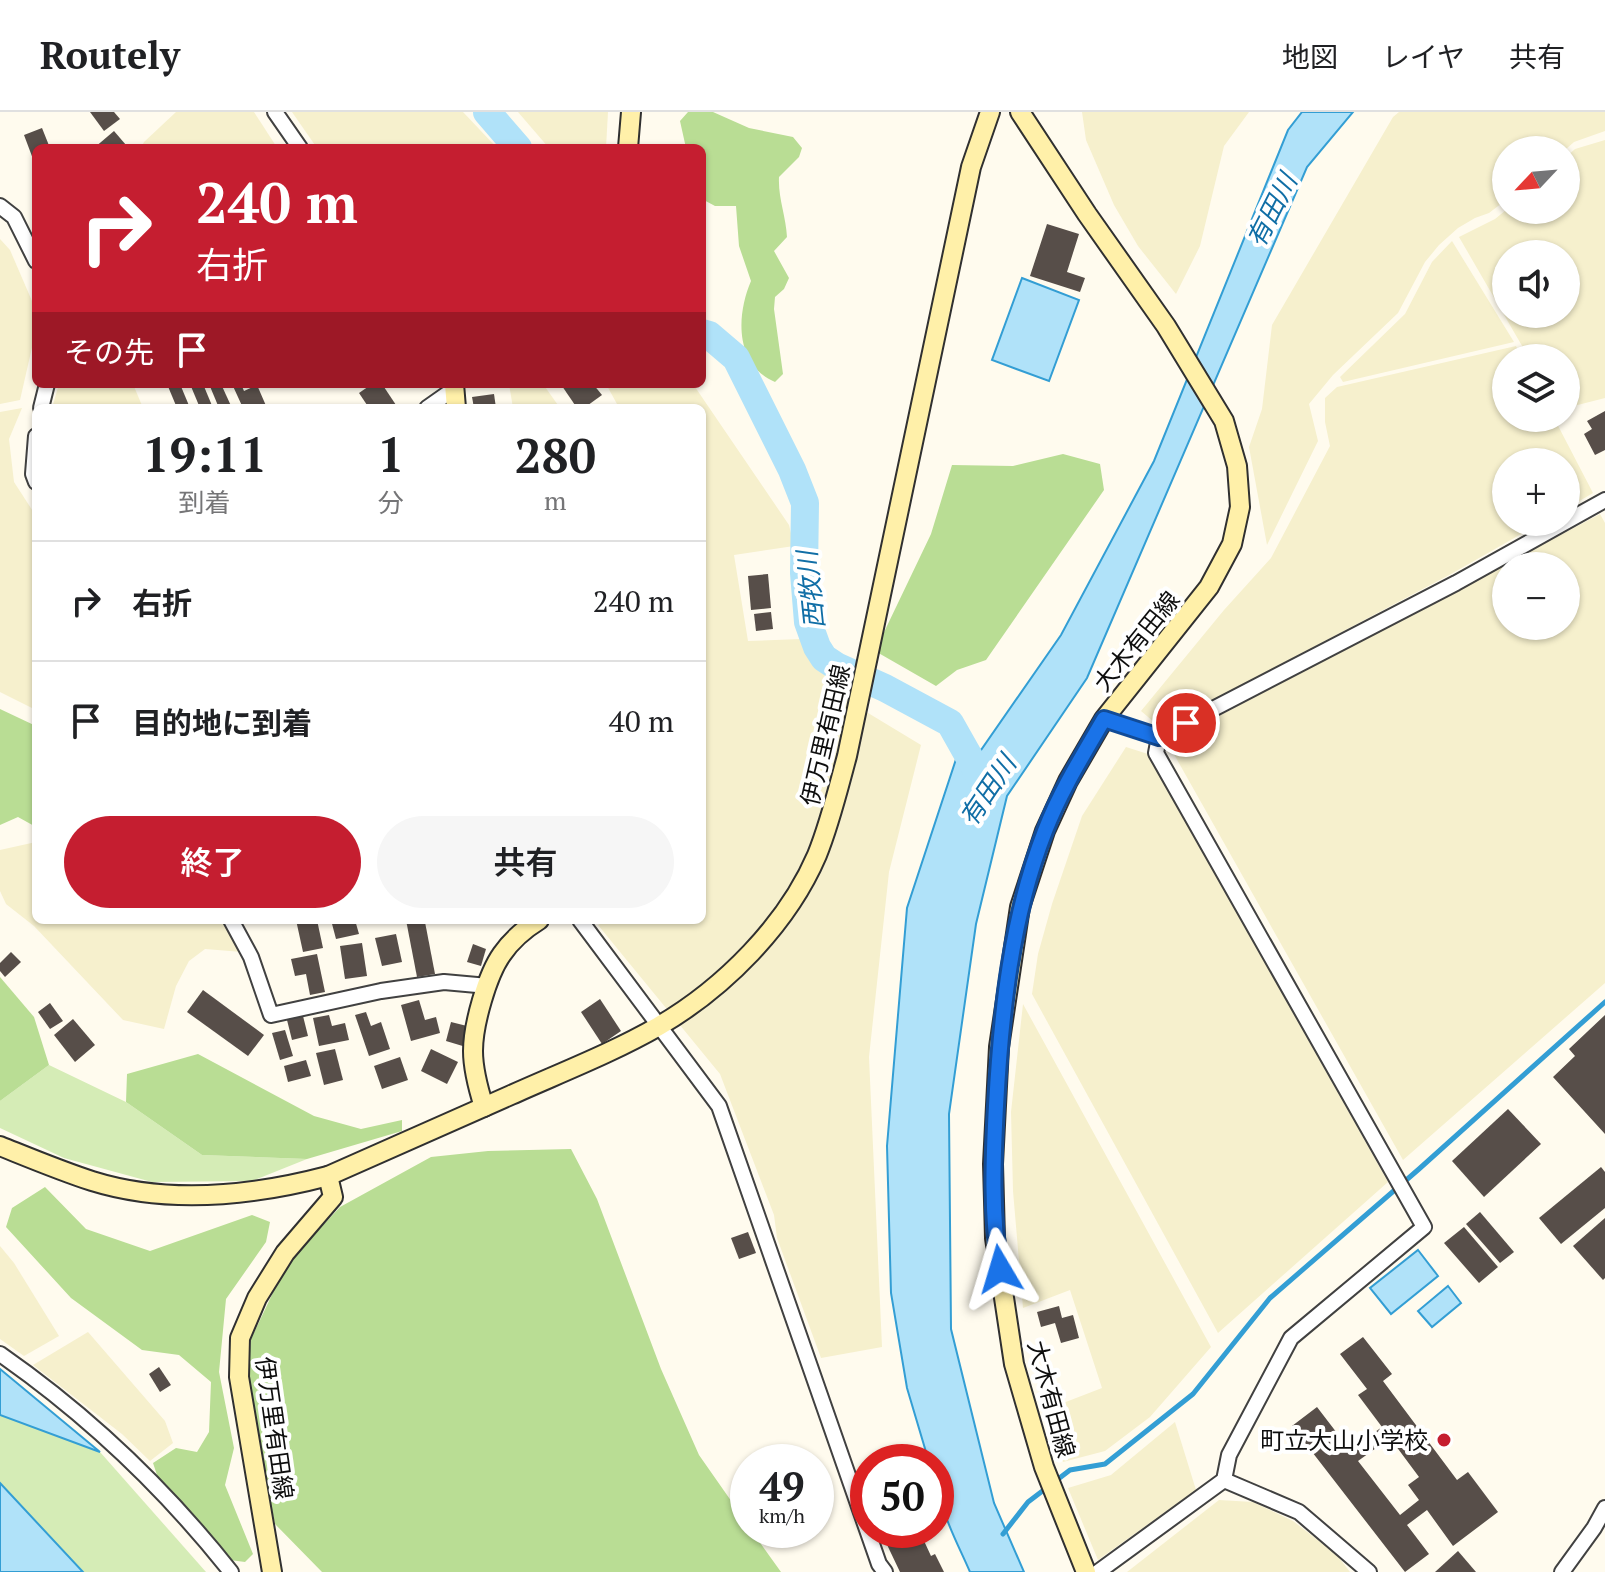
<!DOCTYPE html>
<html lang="ja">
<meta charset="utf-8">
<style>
body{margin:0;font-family:"PT Serif","Noto Sans JP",serif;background:#f6f6f6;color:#202124;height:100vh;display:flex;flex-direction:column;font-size:30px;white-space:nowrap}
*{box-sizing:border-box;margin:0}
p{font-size:26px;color:#757577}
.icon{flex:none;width:44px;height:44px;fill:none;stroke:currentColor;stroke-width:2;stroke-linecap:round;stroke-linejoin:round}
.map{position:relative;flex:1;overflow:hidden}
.drawer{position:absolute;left:32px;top:292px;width:674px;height:520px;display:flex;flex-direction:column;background:#fff;border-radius:12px;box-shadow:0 2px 6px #0004}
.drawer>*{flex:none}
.banner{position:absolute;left:32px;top:32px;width:674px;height:244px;border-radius:12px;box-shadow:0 2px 6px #0004;background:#c51e30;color:#fff;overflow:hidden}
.needle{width:52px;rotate:244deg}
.buttons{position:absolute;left:1492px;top:24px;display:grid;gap:16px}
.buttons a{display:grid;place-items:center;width:88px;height:88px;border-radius:50%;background:#fff;box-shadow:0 2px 6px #0004;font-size:40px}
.speed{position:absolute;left:730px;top:1332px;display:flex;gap:16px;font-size:40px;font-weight:700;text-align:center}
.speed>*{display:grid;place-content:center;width:104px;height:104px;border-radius:50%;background:#fff;box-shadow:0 2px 6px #0004;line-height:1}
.speed small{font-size:20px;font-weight:400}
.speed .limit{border:12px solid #d22;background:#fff;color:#111}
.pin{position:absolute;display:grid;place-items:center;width:68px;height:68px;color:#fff;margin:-34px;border:4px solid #fff;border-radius:50%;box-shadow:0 2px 8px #0007}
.me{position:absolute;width:88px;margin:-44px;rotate:353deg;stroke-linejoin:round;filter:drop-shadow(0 0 6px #0008)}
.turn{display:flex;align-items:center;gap:28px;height:168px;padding:0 32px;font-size:36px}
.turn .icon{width:104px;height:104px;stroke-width:2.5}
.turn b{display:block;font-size:56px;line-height:68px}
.then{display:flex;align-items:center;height:76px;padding:0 32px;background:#0003;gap:16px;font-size:30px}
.eta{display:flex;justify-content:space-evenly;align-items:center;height:136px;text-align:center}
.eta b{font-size:48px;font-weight:600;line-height:56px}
.action{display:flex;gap:16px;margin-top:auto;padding:16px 32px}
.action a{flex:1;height:92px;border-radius:48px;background:#c51e30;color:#fff;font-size:32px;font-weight:600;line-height:92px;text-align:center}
.action a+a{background:#f6f6f6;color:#202124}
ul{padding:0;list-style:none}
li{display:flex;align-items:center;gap:24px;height:120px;padding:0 32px;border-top:2px solid #e0e0e0}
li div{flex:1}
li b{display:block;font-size:30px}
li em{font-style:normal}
header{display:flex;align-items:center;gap:48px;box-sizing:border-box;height:112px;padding:0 40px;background:#fff;border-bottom:2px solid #e0e0e0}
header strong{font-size:38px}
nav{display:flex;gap:44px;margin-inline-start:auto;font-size:28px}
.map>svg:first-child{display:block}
.farmland{fill:#f6f0cd;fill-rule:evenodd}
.green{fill:#d5ecb6}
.forest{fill:#b9dd94}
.water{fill:#b0e2f9;stroke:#339ed4;stroke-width:2}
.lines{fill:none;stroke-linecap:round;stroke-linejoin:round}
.stream{stroke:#339ed4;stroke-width:5}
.river{stroke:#b0e2f9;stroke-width:28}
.building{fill:#574e49;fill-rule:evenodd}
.street-casing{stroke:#414141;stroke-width:18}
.secondary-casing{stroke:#303030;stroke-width:22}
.street{stroke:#fff;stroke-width:14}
.secondary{stroke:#fff0a9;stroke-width:18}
.route-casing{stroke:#114b97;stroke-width:20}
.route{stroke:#1a73e8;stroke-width:14}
.poi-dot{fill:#c51e30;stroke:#fff;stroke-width:3}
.labels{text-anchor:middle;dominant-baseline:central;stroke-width:8;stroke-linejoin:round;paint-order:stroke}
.street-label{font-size:24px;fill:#0e0e0e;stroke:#fff}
.poi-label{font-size:24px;fill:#0e0e0e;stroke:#fff;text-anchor:end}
.water-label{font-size:26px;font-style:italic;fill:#106ea6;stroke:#fff}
</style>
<header>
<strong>Routely</strong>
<nav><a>地図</a><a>レイヤ</a><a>共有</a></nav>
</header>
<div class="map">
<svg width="1605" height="1460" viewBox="0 0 1605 1460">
<rect width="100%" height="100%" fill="#fffbee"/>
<g class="farmland">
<polygon points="176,0 254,0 276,34 274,36 141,36 144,30"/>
<polygon points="292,0 463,0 497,36 317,36"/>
<polygon points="518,0 608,0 606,36 549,36"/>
<polygon points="1082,0 1249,0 1224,34 1200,134 1176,182 1138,134 1114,93 1086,28"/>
<polygon points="1399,0 1605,0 1605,19 1574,30 1565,38 1506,38 1506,88 1489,101 1475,106 1458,116 1439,133 1425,150 1398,201 1333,263 1309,292 1318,329 1267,433 1249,335 1262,297 1272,213 1393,5"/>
<path d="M1605,28V286L1566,296V246H1529L1459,125L1495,107L1506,98H1566V45L1575,37ZM1506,142H1566V202H1506Z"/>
<polygon points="0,127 10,138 32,189 36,218 20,288 0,292"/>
<polygon points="1452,129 1514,230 1343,270 1340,265 1405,202 1432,150"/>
<polygon points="1516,234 1522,246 1506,246 1506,306 1554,306 1593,381 1566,397 1566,350 1506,350 1506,410 1542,410 1451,462 1161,616 1141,599 1224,498 1271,446 1330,334 1325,310 1325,286 1337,275"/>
<polygon points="59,272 133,272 143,296 52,296"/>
<polygon points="509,272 543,272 560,296 513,296"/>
<polygon points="606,272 693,272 789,413 794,434 734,443 748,529 801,527 808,541 840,584 921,633 889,760 869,945 882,1235 821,1246 777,1126 774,1103 720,962 598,813 607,808 702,808 702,296 609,296 617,292"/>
<polygon points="22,296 9,327 14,370 36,404 36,598 0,580 0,300"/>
<path d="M1600,402L1605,411V871L1403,1048L1171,637L1175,627ZM1506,454H1566V514H1506Z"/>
<polygon points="1126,635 1148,642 1388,1070 1218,1221 1032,882 1038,842 1052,792 1082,704"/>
<polygon points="36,730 36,808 224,808 242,840 205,837 189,849 176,874 164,917 123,908 34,814 6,792 0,779 0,738"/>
<polygon points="1023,892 1211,1235 1150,1305 1105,1339 1063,1350 1045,1298 1102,1276 1070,1178 1023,1196 1013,1079 1011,1000"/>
<polygon points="0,1134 14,1151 59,1224 24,1244 0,1227"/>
<polygon points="88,1220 165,1309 173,1331 150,1349 122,1322 33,1253"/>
<polygon points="1175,1310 1196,1378 1098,1448 1068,1376 1111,1363"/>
<polygon points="1219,1388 1253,1390 1293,1409 1336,1442 1350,1460 1127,1460"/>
</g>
<g class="green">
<polygon points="49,953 126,990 202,1043 307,1047 252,1069 152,1070 64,1046 0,1016 0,989"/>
<polygon points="0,1303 100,1340 206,1460 83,1460 0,1371"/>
</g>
<g class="forest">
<path d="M688,0H713L749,16L793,25L802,36L799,45L779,65C778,86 786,104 787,125L774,139L789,166L784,177L775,185L774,197L783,262L775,270C735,253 736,204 751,169L739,134L736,94H715L702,87V36H686L680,9Z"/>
<polygon points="1063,342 1100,352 1104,378 986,548 957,558 936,574 875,539 931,422 952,353 1013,354"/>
<polygon points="0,597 36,614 36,715 18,705 0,713"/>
<polygon points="0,865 34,905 49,953 0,989"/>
<polygon points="198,942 314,1004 361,1017 402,1008 402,1019 307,1047 202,1043 126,990 127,962"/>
<polygon points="571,1037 597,1087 661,1257 699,1343 748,1413 748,1418 751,1418 781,1460 322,1460 275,1412 246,1277 251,1227 286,1153 340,1095 431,1045 488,1039"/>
<polygon points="45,1075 86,1117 150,1139 252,1103 270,1110 266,1130 226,1187 219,1260 234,1336 225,1373 253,1442 245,1450 230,1448 159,1369 153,1351 176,1336 197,1340 209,1320 211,1270 179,1243 142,1238 71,1186 6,1115 12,1096"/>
</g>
<g class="water">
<path d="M1302,0H1353L1307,55L1087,566L1007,684L976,812L949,1002L951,1217L994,1391L1024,1460H970C953,1421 936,1394 936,1350H929L907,1276L891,1181L887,1034L907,796L961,632L981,638L1061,523L1154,349L1288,18Z"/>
<polygon points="1022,166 1079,188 1049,269 992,248"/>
<polygon points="1418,1138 1438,1164 1391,1202 1370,1176"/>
<polygon points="1448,1174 1461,1191 1432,1215 1418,1199"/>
<polygon points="0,1257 100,1340 0,1303"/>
<polygon points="0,1371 83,1460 0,1460"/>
</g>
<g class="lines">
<polyline class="stream" points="1003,1422 1028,1390 1070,1358 1105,1352 1193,1282 1270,1186 1419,1057 1605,890"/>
<g class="river">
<polyline points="487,0 518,36"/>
<polyline points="702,221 709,223 736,246 792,358 805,391 804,461 808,510 817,535 824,546 836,554 885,576 950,611 981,666"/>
</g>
</g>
<g class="building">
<polygon points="90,0 114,0 120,7 104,19"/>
<polygon points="42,16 50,36 36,36 36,55 24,23"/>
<polygon points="114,19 126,33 123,36 94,36"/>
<polygon points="1047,112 1079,122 1067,160 1085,166 1080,180 1030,164"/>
<polygon points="167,272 180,272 190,296 177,296"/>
<polygon points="190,272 203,272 213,296 200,296"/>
<polygon points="209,272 221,272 232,296 219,296"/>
<polygon points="232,272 241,272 244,279 257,273 267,296 243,296"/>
<polygon points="372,272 382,272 398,296 369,296 359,281"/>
<polygon points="565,272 593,272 602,283 584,296 577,296 562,274"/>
<polygon points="494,282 496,296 474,296 472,285"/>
<polygon points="1605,299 1605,338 1595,343 1584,322 1592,317 1587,309"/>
<polygon points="768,462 771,496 751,498 748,464"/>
<polygon points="771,500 773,517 756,519 754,502"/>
<polygon points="296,808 317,808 323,836 303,840"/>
<polygon points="331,808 341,808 342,811 355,808 359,822 336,827"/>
<polygon points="406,808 425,810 435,862 417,865"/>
<polygon points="396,822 402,850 382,854 375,826"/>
<polygon points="362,831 367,864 345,867 340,834"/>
<polygon points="473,832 486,837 481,854 467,850"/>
<polygon points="11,840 21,850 5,865 0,859 0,851"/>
<polygon points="317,842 325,880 310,883 306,862 295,864 291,847"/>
<polygon points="203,878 264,923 248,944 187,900"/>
<polygon points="600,887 621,919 602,932 581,900"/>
<polygon points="419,888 425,908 436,905 440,921 411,929 401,893"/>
<polygon points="50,891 63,909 50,917 38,900"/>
<polygon points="366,900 371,914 381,910 390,937 369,944 355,903"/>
<polygon points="329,903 332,914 345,911 349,928 319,934 313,906"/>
<polygon points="1605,903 1605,1022 1553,965 1575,944 1569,937"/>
<polygon points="303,904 308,924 292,928 287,908"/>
<polygon points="73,907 95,933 75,950 54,923"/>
<polygon points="451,910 471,915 466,935 446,929"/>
<polygon points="285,918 293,944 280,948 272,921"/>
<polygon points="335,937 343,968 324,973 316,941"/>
<polygon points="431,937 458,950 447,972 421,959"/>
<polygon points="400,945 408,968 382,977 374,954"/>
<polygon points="306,948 311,964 288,970 284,954"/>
<polygon points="1508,997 1541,1032 1484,1085 1452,1049"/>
<polygon points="1601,1055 1605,1060 1605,1096 1561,1132 1539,1106"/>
<polygon points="1480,1100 1514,1140 1500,1151 1466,1112"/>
<polygon points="1605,1106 1605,1166 1603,1168 1573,1134"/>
<polygon points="1464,1115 1498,1155 1479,1171 1444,1131"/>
<polygon points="748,1120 756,1141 739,1147 731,1126"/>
<polygon points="1059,1194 1062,1206 1073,1203 1079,1226 1061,1231 1055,1211 1041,1215 1037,1200"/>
<path d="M1363,1225L1392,1262L1383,1269L1457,1368L1468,1360L1498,1400L1453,1434L1427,1398L1407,1413L1429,1442L1405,1460L1292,1314L1317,1295L1350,1338L1382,1315L1358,1283L1367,1277L1340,1242ZM1390,1326L1419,1365L1408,1373L1419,1388L1400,1403L1358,1349Z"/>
<polygon points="159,1255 171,1273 160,1280 149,1262"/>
<polygon points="880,1418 919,1418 931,1444 935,1442 944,1460 900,1460"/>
<polygon points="1458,1439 1476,1460 1435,1460"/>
</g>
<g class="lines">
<defs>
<g id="street">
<polyline points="275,0 300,36"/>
<polyline points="0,94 14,105 36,149"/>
<polyline points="41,296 47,272"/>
<polyline points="427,296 454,277"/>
<polyline points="36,324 33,362 36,370"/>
<polyline points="1104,607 1159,625 1456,471 1605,388"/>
<polyline points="231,808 251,845 271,903 381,879 444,870 488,874"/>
<polyline points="580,808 719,994 879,1452 885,1460"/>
<path d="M0,1242C86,1302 166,1378 231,1460"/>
<polyline points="1224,1368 1299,1400 1369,1460"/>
<polyline points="1098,1460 1224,1368 1229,1343 1291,1226 1424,1115 1156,641 1159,625"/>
<polyline points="1562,1460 1594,1416 1605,1396"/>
</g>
<g id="secondary">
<polyline points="1020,0 1087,102 1166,214 1224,309 1237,354 1240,395 1232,432 1209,475 1104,607 1068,669 1045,719 1020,795 999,935 993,1052 995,1126 1014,1252 1044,1355 1086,1460"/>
<polyline points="628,36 631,0"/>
<polyline points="454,272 456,296"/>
<path d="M484,995C478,976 473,958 473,939C473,913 487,863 502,842C511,829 526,816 539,808"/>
<path d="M0,1034C30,1046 61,1059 92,1069C169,1093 252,1084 328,1064C389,1037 450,1010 511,983C560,961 612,941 659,914C724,876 787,813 817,743C830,711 838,677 847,644L971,55L990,0"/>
<polyline points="272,1460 239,1265 240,1226 257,1186 285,1141 333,1085 328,1064"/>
</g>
</defs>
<use href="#street" class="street-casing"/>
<use href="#secondary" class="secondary-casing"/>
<use href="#street" class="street"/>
<use href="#secondary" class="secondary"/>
</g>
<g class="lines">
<defs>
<path id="route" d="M1000,1157C991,1103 993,1048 996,994C1001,902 1011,806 1045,719C1060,680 1083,643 1104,607L1159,625L1186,611"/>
</defs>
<use href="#route" class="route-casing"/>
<use href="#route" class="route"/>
</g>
<circle class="poi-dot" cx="1444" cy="1328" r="8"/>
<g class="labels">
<g class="street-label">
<text transform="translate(1136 529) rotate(-51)">大木有田線</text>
<text transform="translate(825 623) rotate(-77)">伊万里有田線</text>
<text transform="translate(1052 1287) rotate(75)">大木有田線</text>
<text transform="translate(275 1316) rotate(82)">伊万里有田線</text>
</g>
<g class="poi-label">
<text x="1428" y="1328">町立大山小学校</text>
</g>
<g class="water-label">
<text transform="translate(1271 98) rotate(-63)">有田川</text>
<text transform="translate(810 478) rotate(-96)">西牧川</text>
<text transform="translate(987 678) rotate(-56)">有田川</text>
</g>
</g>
</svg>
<div class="buttons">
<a><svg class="needle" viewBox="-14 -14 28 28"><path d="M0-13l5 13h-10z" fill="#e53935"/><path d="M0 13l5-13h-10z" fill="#757577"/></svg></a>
<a><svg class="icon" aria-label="sound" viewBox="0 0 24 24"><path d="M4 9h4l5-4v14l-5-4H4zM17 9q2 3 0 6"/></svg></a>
<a><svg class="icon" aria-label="layers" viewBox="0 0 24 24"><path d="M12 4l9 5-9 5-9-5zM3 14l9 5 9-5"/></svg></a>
<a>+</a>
<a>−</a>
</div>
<div class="speed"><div>49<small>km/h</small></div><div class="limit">50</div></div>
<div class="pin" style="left:1186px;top:611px;background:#d93025"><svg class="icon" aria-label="arrive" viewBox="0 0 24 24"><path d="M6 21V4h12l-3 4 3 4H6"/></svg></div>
<svg class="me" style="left:1000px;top:1157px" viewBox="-20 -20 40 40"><path d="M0-17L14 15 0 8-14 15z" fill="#1a73e8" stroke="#fff" stroke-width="4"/></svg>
<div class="banner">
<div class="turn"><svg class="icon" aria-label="right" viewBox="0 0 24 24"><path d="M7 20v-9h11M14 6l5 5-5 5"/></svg><div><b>240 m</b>右折</div></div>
<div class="then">その先<svg class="icon" aria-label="arrive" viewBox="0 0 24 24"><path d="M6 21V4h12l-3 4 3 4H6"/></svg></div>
</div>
<section class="drawer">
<div class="eta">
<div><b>19:11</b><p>到着</p></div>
<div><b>1</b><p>分</p></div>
<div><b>280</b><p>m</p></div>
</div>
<ul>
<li><svg class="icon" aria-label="right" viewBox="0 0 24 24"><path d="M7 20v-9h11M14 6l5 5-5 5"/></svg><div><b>右折</b></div><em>240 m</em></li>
<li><svg class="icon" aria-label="arrive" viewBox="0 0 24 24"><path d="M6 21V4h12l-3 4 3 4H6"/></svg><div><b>目的地に到着</b></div><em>40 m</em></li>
</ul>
<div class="action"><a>終了</a><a>共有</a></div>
</section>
</div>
